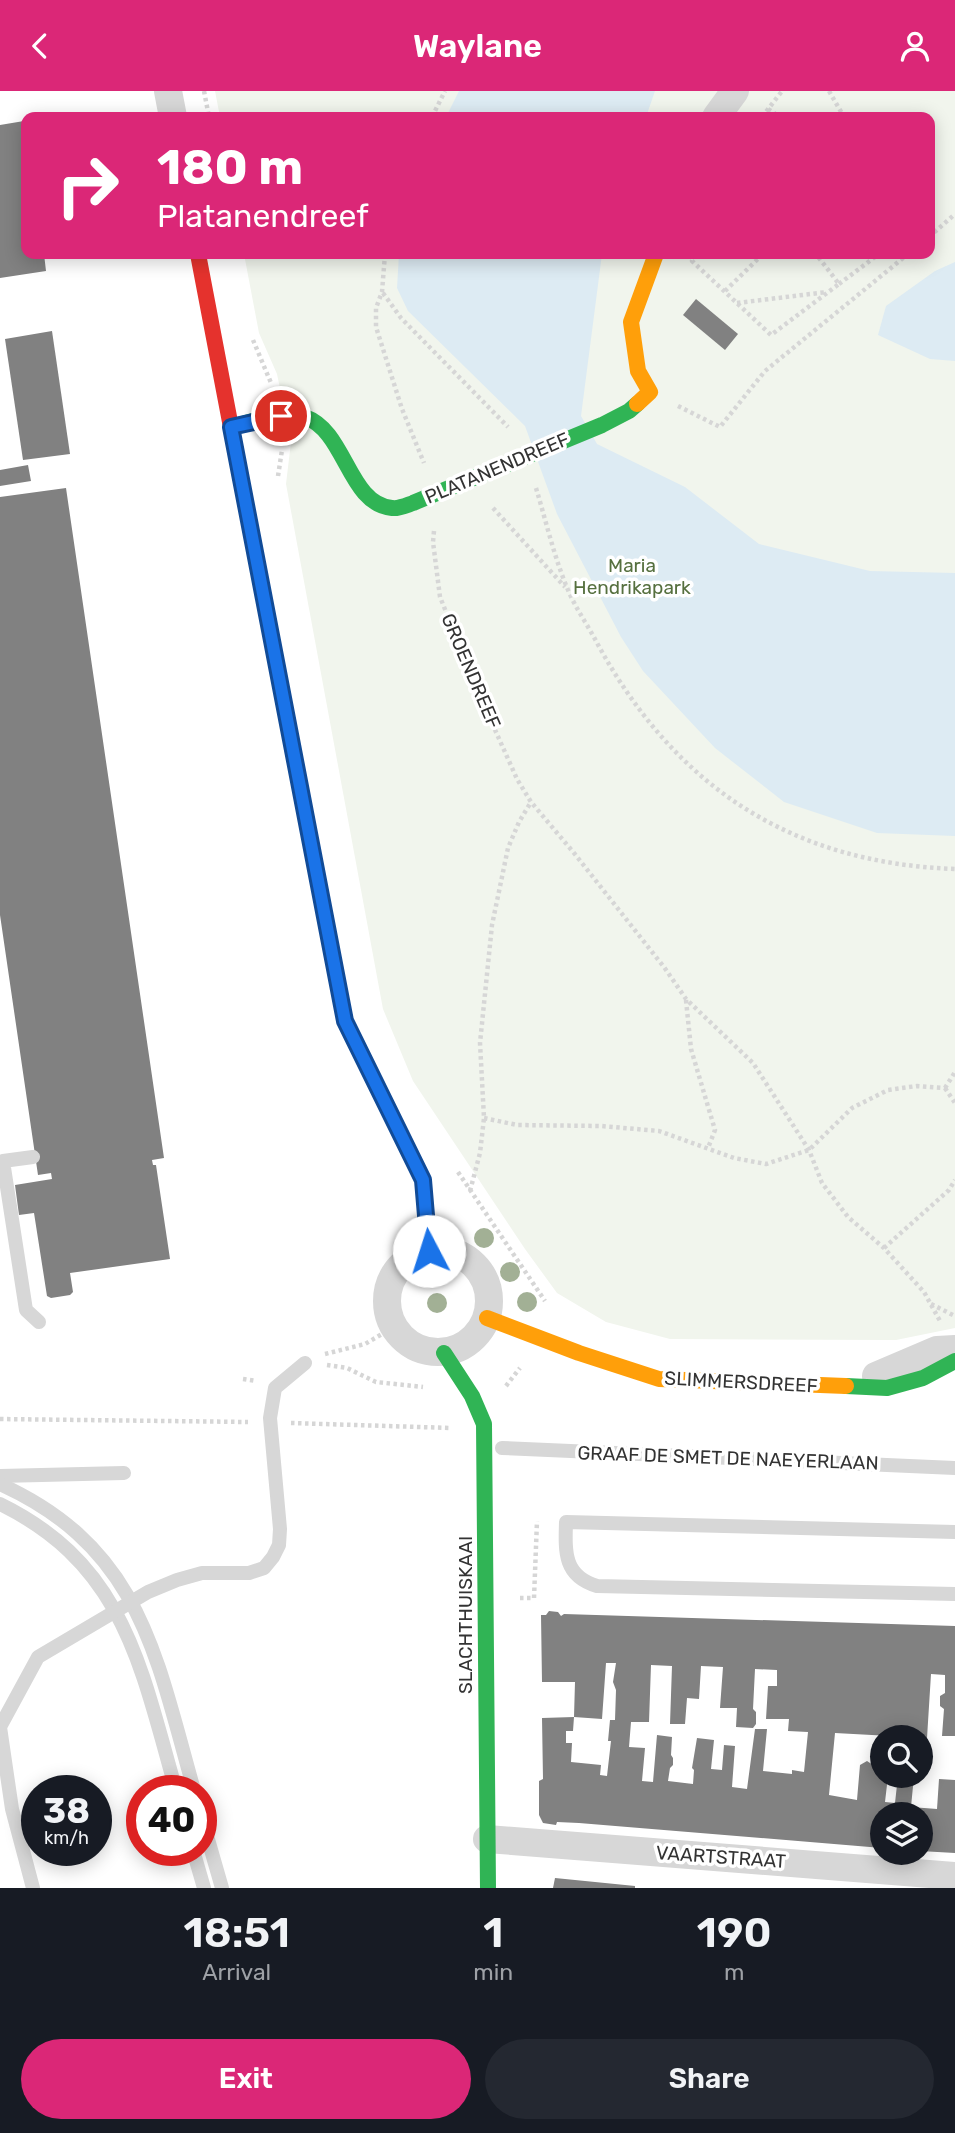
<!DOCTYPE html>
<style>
body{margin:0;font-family:Rubik,sans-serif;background:#242831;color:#f1f3f6;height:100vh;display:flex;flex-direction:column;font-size:26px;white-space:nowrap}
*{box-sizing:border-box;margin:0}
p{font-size:23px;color:#9ea1a6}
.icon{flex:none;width:38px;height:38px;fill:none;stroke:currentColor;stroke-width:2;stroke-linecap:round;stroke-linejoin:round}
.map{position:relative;height:1797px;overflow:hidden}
.details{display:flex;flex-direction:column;background:#171b24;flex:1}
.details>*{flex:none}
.hud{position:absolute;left:21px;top:21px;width:914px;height:147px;border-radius:14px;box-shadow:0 4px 18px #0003;background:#db2777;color:#fff;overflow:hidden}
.controls{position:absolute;left:870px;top:1634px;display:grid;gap:14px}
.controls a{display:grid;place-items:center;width:63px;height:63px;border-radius:50%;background:#171b24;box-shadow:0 4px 18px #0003;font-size:35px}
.speed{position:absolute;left:21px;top:1684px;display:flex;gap:14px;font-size:35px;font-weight:700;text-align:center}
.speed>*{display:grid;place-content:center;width:91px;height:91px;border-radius:50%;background:#171b24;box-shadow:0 4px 18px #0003;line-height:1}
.speed small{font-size:18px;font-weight:400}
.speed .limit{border:10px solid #d22;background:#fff;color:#111}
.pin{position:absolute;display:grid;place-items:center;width:60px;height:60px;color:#fff;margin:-30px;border:4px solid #fff;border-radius:50%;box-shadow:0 2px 7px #0007}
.me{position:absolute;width:77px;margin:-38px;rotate:355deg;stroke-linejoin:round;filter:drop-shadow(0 0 5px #0008)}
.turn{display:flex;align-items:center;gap:24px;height:147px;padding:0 21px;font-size:32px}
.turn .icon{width:91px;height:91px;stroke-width:2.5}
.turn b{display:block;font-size:49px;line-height:60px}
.eta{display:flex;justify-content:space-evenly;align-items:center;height:119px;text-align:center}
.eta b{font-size:42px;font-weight:600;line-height:49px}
.button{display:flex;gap:14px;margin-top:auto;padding:14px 21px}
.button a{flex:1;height:80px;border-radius:42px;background:#db2777;color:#fff;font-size:28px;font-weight:600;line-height:80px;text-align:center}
.button a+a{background:#242831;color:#f1f3f6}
header{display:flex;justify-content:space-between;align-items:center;height:91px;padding:0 21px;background:#db2777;color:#fff;font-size:32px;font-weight:600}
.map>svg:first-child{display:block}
.green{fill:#f1f5ed}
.water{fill:#ddebf3}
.building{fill:#818181;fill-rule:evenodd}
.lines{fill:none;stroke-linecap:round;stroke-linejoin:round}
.path{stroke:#d6d6d6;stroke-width:4.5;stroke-dasharray:3.5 3.5;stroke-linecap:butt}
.lane{stroke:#d7d7d7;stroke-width:14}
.street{stroke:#d7d7d7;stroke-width:28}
.fast{stroke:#30b455;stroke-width:16}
.slow{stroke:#ff9f0a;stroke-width:16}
.jam{stroke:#e5322d;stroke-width:16}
.tree{fill:#a2b095}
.route-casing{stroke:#114b97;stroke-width:18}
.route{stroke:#1a73e8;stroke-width:12}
.labels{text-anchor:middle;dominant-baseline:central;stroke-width:7;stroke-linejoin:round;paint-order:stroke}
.street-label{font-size:19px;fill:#333;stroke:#fff}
.park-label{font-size:19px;fill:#56703f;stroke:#fff}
</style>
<header><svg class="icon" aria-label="back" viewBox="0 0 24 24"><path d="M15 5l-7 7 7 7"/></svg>Waylane<svg class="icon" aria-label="person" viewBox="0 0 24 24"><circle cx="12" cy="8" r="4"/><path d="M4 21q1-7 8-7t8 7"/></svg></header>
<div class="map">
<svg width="955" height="1797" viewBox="0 0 955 1797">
<rect width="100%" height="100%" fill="#fff"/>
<polygon class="green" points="215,0 955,0 955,1237 896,1249 670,1248 606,1231 557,1202 525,1158 413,990 383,918 286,393 291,351 277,283 259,242 244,163 929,163 929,26 220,26"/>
<g class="water">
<polygon points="459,0 655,0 646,26 446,26"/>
<polygon points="399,163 602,163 581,325 597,353 685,396 759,453 870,480 955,482 955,745 877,742 784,711 715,657 643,580 621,546 557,423 525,335 408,220 397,197"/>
<polygon points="955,171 955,270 930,268 878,244 886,215 935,180"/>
</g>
<g class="building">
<polygon points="24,30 26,44 26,163 44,163 46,180 0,187 0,34"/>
<polygon points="696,208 738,243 725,259 683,224"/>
<polygon points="52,240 70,363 23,369 5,248"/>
<polygon points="28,374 31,390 0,395 0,379"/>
<polygon points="66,397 164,1067 152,1069 153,1074 156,1074 170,1168 70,1182 73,1201 70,1204 51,1207 47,1205 34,1122 19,1124 15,1094 52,1088 51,1082 38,1084 0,824 0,406"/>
<path d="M549,1520L558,1521L561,1525L564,1523L955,1535V1645H942L944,1618L940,1615V1605L945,1602V1584L931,1583L927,1647L835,1642L829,1704L857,1709L860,1674L867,1670L876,1676H882V1685H888L885,1711L895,1712L898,1685H914L911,1716L937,1718L939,1688L955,1689V1762L920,1760V1724H882V1757L579,1732L557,1731L556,1734L543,1732L539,1724V1690L543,1688L542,1627L574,1626L573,1640H566V1652H572L571,1671L601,1674L600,1684L607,1685L611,1650H608L610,1629H615L616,1599L613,1591L616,1572H606L602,1628L574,1626L575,1591H542L541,1524H546ZM651,1574L672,1575L670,1633H685L687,1607L699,1608L701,1575L723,1576L720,1617H737L736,1636L753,1637L756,1633V1621L753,1618L755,1578L777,1579V1595H768L766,1628H789L788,1640L808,1641L804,1681L792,1679V1683L763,1680L767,1638H755L747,1698L732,1696L735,1655L724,1654L722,1679L711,1678L714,1649L697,1647L692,1677L694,1679L693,1693L668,1690L670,1677L673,1674V1667L671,1664L672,1646L657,1644L653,1691L642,1690L645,1657L629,1656L631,1631H649Z"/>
<polygon points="555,1787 635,1795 635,1797 553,1797"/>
</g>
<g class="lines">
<g class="path">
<polyline points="204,0 209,26"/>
<polyline points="829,0 844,26"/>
<polyline points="768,18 780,26"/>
<polyline points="432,26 445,0"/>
<polyline points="762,26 782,0"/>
<polyline points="929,146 955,123"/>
<polyline points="385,163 382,201 376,217 376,236 402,318 424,372"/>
<polyline points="695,163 692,170 771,244 839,193 816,163"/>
<polyline points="839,193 879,163"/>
<polyline points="725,200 763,163"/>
<polyline points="383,202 401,227 508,336"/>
<polyline points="737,212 827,201"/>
<polyline points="253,249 271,292"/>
<polyline points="678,315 720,336 765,280 908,163"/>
<polyline points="278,385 282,359"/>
<path d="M536,397C546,430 554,466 568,499C575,516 587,533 596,550C674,695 790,772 955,778"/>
<polyline points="493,417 565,496"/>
<polyline points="434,440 433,451 440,506 483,612 517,688 531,711 574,762 664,876 686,908 753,972 809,1059 822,1092 848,1126 884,1157 924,1201 940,1230"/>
<polyline points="686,909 691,958 715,1039 708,1057"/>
<polyline points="945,997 955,981"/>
<polyline points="945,997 955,1012"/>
<polyline points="484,1027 517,1034 601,1035 659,1040 734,1067 766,1073 809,1059 852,1017 888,999 917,995 945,997"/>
<polyline points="458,1081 545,1210"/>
<polyline points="470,1100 480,1062 484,1027 480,952 492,834 508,757 519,731 531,711"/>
<polyline points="884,1157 949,1099 955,1089"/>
<polyline points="931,1213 955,1225"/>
<polyline points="325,1263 365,1253 394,1236"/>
<polyline points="327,1274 347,1277 376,1291 423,1296"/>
<polyline points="243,1288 256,1290"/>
<polyline points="506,1295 520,1277"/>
<polyline points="0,1328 248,1331"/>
<polyline points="291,1332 451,1337"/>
<polyline points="520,1507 534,1507 537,1430"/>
</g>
<g class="lane">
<polyline points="33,1066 3,1070 26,1219 39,1231"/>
<polyline points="502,1357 955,1377"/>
<polyline points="0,1385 124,1382"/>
<path d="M0,1393C141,1457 156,1565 194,1699"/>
<path d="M0,1413C125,1474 141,1577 176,1699"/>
<path d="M955,1441L566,1431C565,1462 564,1485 597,1495L955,1503"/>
<polyline points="201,1724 222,1797"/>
<polyline points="193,1759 204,1797"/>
<polyline points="33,1797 12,1718 0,1636 38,1566 148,1501 177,1489 202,1482 249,1482 264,1477 273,1466 279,1454 280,1438 270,1327 275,1297 305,1272"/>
</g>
<g class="street">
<polyline points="168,0 173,26"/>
<polyline points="716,26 735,0"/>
<circle cx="438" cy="1210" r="51"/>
<polyline points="876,1285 937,1259 955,1258"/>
<polyline points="487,1748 955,1785"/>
</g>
<g class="fast">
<path d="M231,336C253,331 282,318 305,326C346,340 348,413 392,417C399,418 407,414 413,412L602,334L629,320L637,313"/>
<polyline points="242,394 334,872"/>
<polyline points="444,1262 472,1305 484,1333 488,1797"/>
<polyline points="846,1295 887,1297 923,1287 955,1270"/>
</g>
<g class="slow">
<polyline points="637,313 650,301 638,280 631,231 656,163"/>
<polyline points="487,1227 579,1262 659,1288 846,1295"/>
</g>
<g class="jam">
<polyline points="198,163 242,394"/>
<polyline points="334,872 345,930 423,1089 429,1160"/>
</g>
</g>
<g class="tree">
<circle cx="484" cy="1147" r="10"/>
<circle cx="510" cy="1181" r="10"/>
<circle cx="527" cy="1211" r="10"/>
<circle cx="437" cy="1212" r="10"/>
</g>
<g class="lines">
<defs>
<polyline id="route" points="281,325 231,336 345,930 423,1089 429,1160"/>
</defs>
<use href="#route" class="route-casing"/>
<use href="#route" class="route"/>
</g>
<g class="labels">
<g class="street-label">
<text transform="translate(497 377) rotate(-23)">PLATANENDREEF</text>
<text transform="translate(471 580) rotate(67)">GROENDREEF</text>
<text transform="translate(741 1291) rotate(3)">SLIMMERSDREEF</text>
<text transform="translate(728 1367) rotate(2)">GRAAF DE SMET DE NAEYERLAAN</text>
<text transform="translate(465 1524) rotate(-90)">SLACHTHUISKAAI</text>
<text transform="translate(721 1766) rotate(4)">VAARTSTRAAT</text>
</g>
<g class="park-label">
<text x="632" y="474">Maria<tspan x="632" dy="22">Hendrikapark</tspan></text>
</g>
</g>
</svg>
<div class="controls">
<a><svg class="icon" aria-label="search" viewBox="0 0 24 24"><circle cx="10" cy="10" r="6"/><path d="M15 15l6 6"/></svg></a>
<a><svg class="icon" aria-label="layers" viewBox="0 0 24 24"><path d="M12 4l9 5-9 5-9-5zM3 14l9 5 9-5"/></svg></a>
</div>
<div class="speed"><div>38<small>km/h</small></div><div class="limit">40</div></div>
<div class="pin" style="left:281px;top:325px;background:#d93025"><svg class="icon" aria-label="arrive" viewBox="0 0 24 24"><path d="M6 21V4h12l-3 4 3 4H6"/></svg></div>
<svg class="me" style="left:429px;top:1160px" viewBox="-20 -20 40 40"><circle r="19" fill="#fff"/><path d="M0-13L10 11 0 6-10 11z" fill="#1a73e8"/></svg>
<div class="hud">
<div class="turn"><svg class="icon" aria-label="right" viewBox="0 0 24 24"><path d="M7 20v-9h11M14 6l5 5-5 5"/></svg><div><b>180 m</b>Platanendreef</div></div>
</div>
</div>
<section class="details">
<div class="eta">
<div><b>18:51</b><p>Arrival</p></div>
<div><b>1</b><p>min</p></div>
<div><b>190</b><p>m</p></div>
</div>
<div class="button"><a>Exit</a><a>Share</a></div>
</section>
